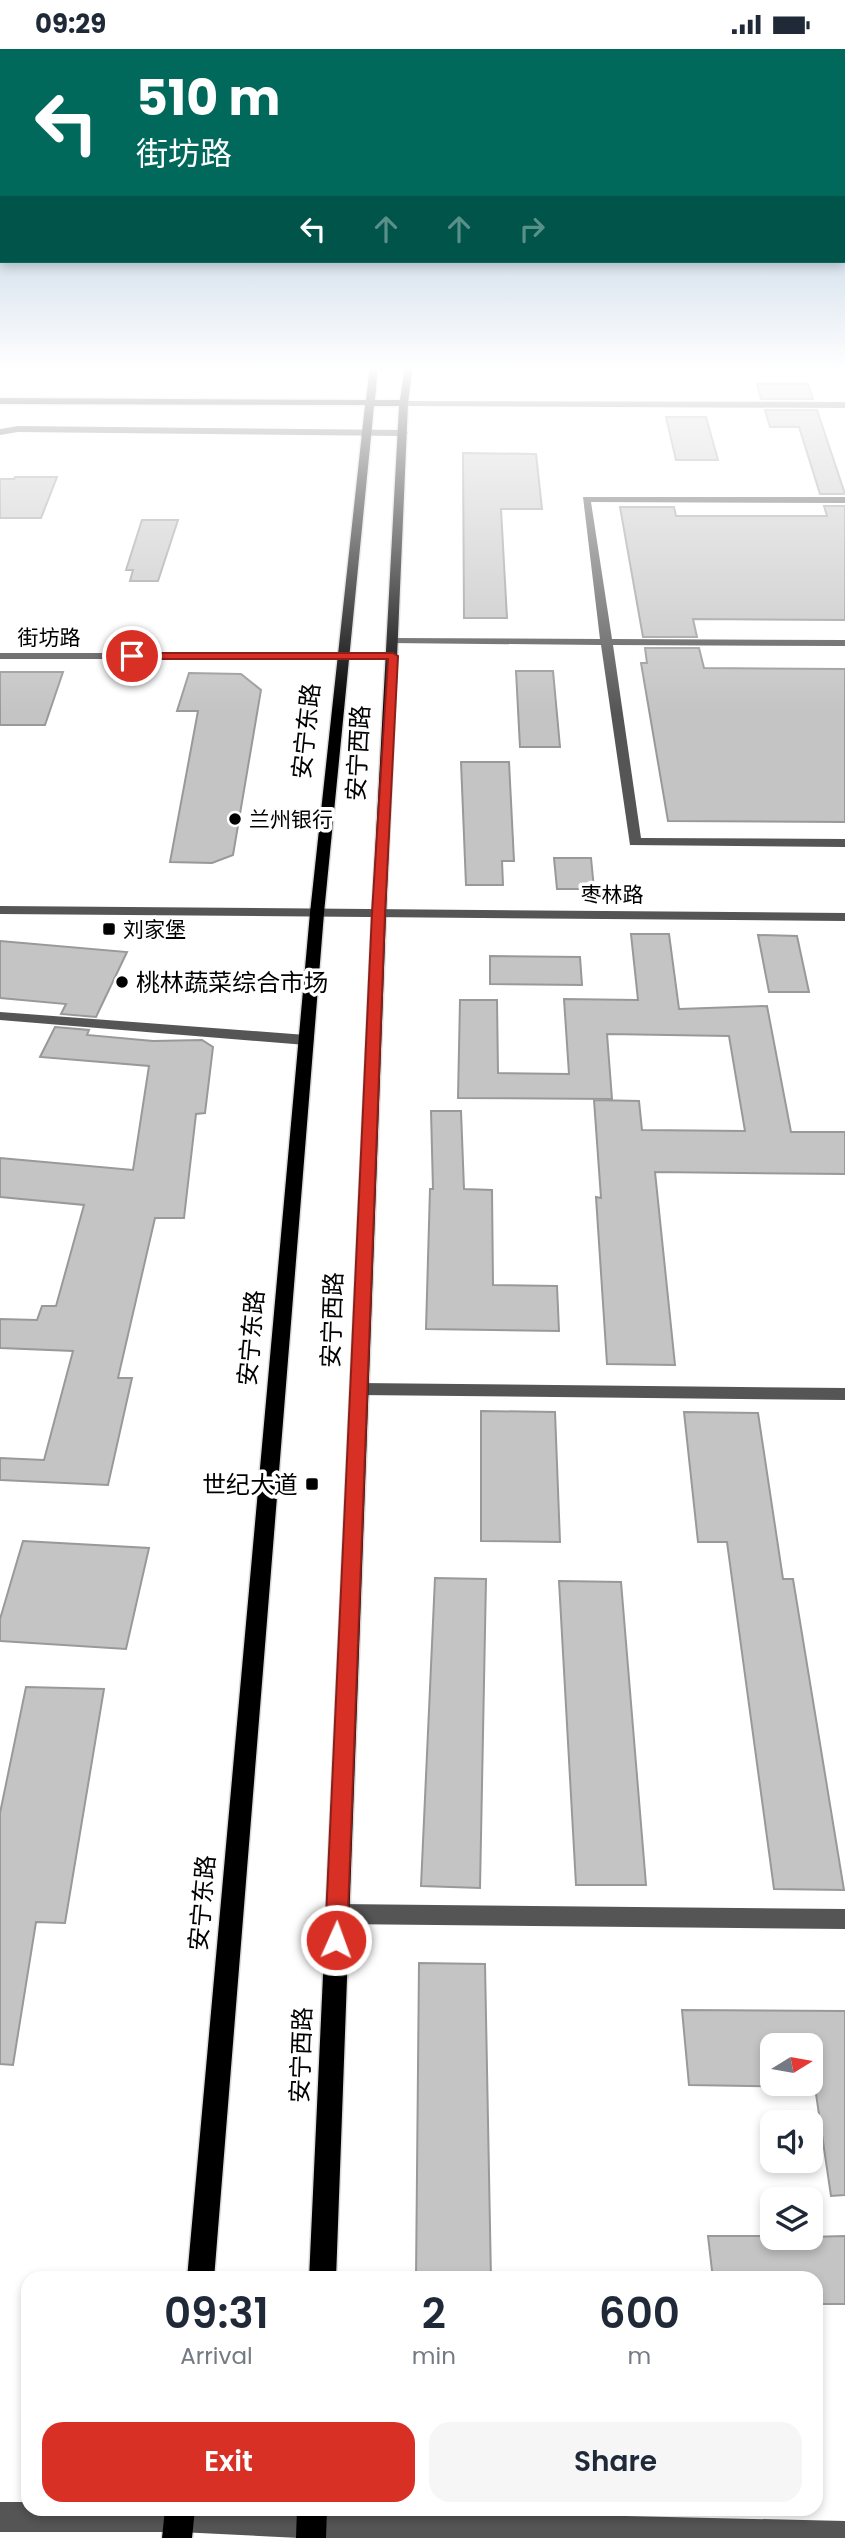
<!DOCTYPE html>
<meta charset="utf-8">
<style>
body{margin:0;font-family:Poppins,"Noto Sans SC",sans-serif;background:#f6f6f7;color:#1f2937;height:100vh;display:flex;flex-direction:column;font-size:26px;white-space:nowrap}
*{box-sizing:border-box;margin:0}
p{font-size:23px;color:#747a83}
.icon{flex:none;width:38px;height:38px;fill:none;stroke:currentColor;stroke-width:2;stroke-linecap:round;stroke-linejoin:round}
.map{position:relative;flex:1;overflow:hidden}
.details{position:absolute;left:21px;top:2222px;width:802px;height:245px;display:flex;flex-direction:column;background:#fff;border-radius:21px;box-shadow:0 4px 10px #0003}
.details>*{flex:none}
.guide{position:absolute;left:0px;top:0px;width:845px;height:214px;box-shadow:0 4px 10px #0003;background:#00695c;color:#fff;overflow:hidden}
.needle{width:46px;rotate:79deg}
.tools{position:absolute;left:760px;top:1984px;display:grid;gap:14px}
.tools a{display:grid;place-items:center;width:63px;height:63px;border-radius:14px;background:#fff;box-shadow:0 4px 10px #0003;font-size:35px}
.pin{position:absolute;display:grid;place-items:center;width:60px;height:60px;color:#fff;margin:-30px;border:4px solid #fff;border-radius:50%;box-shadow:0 2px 7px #0007}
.me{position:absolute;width:77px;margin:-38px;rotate:2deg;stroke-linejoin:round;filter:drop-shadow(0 0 5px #0008)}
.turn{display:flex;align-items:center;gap:24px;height:147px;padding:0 21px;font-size:32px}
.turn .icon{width:91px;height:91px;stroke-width:2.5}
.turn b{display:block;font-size:49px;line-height:60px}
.lanes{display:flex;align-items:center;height:66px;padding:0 21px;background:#0003;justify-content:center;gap:35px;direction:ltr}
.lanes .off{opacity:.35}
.eta{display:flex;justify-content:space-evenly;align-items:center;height:119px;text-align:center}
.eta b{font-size:42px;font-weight:600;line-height:49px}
.action{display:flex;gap:14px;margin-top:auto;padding:14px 21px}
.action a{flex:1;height:80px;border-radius:21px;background:#d93025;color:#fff;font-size:28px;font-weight:600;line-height:80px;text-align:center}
.action a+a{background:#f6f6f7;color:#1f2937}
.status{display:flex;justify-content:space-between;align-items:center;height:49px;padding:0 35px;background:#fff;direction:ltr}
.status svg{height:19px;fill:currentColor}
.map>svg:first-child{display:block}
.building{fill:#c4c4c4;stroke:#999;stroke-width:2;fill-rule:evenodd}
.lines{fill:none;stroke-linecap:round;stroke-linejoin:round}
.major-casing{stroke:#dbdbdb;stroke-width:3}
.minor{fill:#555;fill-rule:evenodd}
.major{fill:#000;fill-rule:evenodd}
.route{fill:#d93025;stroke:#8d1f18;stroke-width:2}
.poi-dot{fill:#000;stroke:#fff;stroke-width:2.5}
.labels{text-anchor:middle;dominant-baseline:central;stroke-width:7;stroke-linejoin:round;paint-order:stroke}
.far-street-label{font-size:21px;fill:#000;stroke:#fff}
.far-poi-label{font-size:21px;fill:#000;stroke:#fff;text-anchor:start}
.street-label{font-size:24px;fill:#000;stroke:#fff}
.poi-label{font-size:24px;fill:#000;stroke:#fff;text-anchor:start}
</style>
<div class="status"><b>09:29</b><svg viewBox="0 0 49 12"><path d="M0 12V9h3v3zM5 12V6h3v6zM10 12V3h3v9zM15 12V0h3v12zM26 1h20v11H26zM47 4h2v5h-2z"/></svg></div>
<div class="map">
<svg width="845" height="2489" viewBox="0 0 845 2489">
<rect width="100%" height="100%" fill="#fff"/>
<g class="building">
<polygon points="757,335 808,335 813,350 761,350"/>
<polygon points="765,361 817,361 845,445 820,445 799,378 770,378"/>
<polygon points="666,368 706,368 718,411 676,411"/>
<polygon points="463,404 536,405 542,460 501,460 507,569 464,569"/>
<polygon points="15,428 57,428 41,469 0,469 0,430 14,430"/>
<polygon points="824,457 845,457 845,571 693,570 697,588 643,588 620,458 674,458 676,467 827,467"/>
<polygon points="142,471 178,471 158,532 130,532 133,521 126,521"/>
<polygon points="645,599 699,599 704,619 845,620 845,773 668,772 641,614 647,614"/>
<polygon points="516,622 553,622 560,698 520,698"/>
<polygon points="0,623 63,623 45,676 0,676"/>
<polygon points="189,624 241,625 261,641 233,806 212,814 170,813 198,662 177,662"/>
<polygon points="461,713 509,713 514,812 502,812 503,836 466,836"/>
<polygon points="554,809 591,809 594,840 557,840"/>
<polygon points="631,885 669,885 679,960 767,957 791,1083 845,1083 845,1125 655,1123 675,1316 607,1315 596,1148 601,1149 594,1051 639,1052 642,1081 745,1082 729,987 607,985 612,1050 458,1049 460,951 497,951 498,1024 569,1025 564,950 638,951"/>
<polygon points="758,886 797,887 809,943 769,943"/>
<polygon points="0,892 127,903 96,968 61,965 66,955 0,949"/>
<polygon points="490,907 580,908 582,936 490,935"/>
<polygon points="55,978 89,981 87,986 153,992 202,991 213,998 205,1064 196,1065 184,1169 155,1169 118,1329 132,1329 108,1436 0,1431 0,1409 44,1411 73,1302 0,1299 0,1270 37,1271 42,1257 56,1257 84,1156 0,1148 0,1109 133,1121 149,1017 40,1008"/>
<polygon points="431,1062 461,1062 464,1140 492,1141 493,1236 557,1237 559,1282 426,1280 430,1140 433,1140"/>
<polygon points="481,1362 555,1363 560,1493 481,1492"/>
<polygon points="684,1363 758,1364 783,1530 793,1530 844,1841 774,1840 727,1493 698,1493"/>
<polygon points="23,1492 149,1499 126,1600 0,1592 0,1570"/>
<polygon points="435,1529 486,1530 480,1839 421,1837"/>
<polygon points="559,1532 621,1533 646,1836 576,1836"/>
<polygon points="26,1638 104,1640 65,1874 36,1873 13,2016 0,2015 0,1764"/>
<polygon points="419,1914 485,1915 491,2230 416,2230"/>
<path d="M682,1961L845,1962V2146L831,2147L815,2038L689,2036ZM772,1997H810V2035H772Z"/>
<polygon points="708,2187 772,2187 772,2189 845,2187 845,2255 816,2255 816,2230 713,2230"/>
</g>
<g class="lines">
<defs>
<g id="major">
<polygon points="370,316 378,316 375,351 400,351 405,316 413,316 408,354 386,864 336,2230 309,2230 372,864 399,357 374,357 324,864 214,2230 187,2230 310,864 365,356 0,355 0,349 366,351"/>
<polygon points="165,2460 195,2460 192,2489 162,2489"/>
<polygon points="297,2460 327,2460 326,2489 296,2489"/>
</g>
</defs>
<use href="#major" class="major-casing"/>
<g class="minor">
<polygon points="401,352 845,353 845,359 404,357 400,354"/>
<polygon points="18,377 403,381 408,384 403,387 18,383 0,386 0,380"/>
<polygon points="583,448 845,448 845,454 591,453 612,590 845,591 845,597 613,596 641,789 845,790 845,798 630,796 601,596 389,594 387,592 393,589 600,590"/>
<polygon points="0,604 393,604 399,607 393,610 0,610"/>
<polygon points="0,857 845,864 845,872 0,865"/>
<polygon points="0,963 306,986 314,991 306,996 0,971"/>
<polygon points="359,1334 845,1339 845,1351 359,1346 352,1344 350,1340 352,1336"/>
<polygon points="337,1855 845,1860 845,1880 337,1875 329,1872 325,1865 329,1858"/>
<polygon points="0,2453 28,2453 28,2460 320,2460 845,2472 845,2489 299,2489 179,2483 0,2483"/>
</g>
<use href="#major" class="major"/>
</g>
<linearGradient id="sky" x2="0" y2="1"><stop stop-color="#8cadcc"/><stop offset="0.48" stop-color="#fff"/><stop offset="1" stop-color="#fff" stop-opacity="0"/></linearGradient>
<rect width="845" height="665" fill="url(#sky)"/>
<polygon class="route" points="393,604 398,607 385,864 347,1891 344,1897 336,1900 328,1897 325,1891 372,864 388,610 132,610 127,607 132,604"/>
<g class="poi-dot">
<circle cx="235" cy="770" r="7"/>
<rect x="102" y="873" width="14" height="14" rx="3.5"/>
<circle cx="122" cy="933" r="7"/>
<rect x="305" y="1428" width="14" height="14" rx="3.5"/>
</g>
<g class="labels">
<g class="far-street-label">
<text x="49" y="588">街坊路</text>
<text x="612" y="845">枣林路</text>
</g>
<g class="far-poi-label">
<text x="249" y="770">兰州银行</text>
<text x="123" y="880">刘家堡</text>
</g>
<g class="street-label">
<text transform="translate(306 682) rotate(-84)">安宁东路</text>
<text transform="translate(358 704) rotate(-87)">安宁西路</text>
<text transform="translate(332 1271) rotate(-88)">安宁西路</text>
<text transform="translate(251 1289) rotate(-85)">安宁东路</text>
<text transform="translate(202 1854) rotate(-85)">安宁东路</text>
<text transform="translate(301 2006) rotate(-88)">安宁西路</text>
</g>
<g class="poi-label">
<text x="136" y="933">桃林蔬菜综合市场</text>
<text x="298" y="1435" text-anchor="end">世纪大道</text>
</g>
</g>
</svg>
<div class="tools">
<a><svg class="needle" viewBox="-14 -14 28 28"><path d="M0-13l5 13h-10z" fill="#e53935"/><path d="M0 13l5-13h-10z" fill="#747a83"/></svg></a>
<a><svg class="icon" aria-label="sound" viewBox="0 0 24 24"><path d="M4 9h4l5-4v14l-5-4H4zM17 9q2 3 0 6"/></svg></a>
<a><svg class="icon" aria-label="layers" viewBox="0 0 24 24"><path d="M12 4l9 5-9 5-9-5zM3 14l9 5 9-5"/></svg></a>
</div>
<div class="pin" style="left:132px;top:607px;background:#d93025"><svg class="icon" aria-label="arrive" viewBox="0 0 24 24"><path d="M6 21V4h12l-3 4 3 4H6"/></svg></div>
<svg class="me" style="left:336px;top:1891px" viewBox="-20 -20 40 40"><circle r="17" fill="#d93025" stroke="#fff" stroke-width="3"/><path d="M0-11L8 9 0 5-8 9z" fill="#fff"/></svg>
<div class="guide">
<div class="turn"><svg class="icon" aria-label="left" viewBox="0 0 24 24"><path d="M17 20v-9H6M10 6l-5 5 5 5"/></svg><div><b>510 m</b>街坊路</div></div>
<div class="lanes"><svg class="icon" aria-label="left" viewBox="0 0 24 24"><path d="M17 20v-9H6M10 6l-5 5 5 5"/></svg><svg class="icon off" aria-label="ahead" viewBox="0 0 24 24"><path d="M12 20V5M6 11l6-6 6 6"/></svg><svg class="icon off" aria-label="ahead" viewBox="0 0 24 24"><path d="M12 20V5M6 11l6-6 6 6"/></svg><svg class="icon off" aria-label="right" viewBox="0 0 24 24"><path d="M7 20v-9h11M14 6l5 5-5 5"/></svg></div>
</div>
<section class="details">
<div class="eta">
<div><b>09:31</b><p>Arrival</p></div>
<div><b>2</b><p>min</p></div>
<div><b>600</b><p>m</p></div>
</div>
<div class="action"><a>Exit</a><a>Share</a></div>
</section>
</div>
